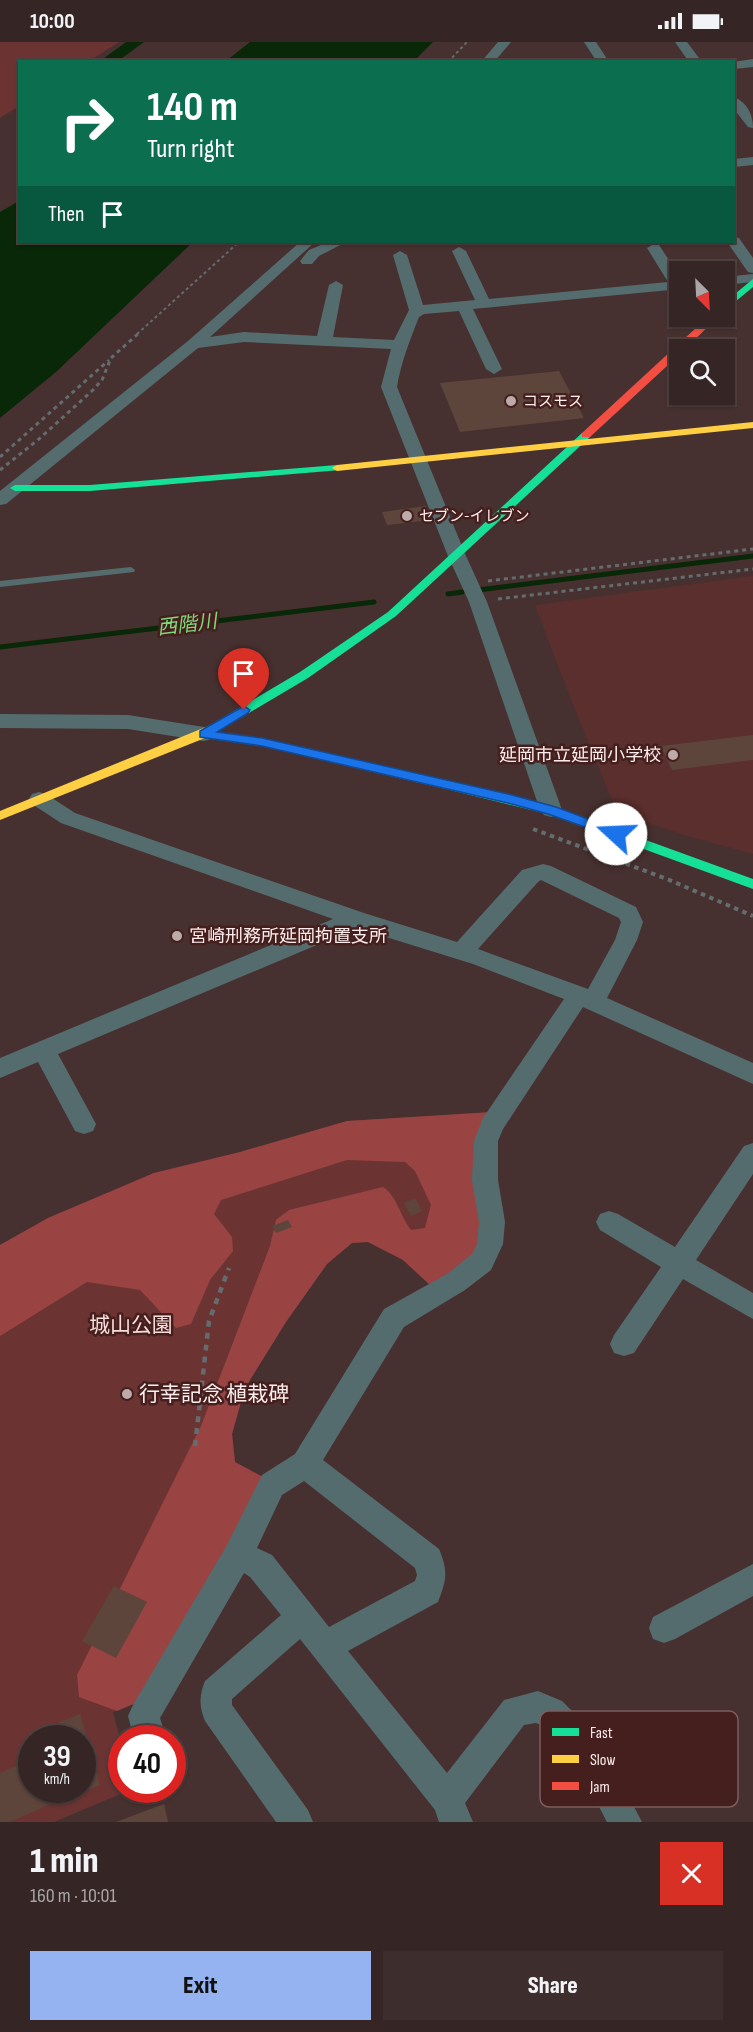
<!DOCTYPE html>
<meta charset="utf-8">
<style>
body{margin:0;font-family:"Sofia Sans Condensed","Noto Sans JP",sans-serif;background:#3d2d2c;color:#f1f3f6;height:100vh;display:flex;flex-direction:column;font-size:22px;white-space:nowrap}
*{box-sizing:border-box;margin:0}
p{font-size:20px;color:#aaa5a6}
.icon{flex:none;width:33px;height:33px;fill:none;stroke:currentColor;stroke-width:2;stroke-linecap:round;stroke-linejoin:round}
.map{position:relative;height:1780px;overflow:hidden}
.drawer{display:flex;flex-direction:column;background:#352524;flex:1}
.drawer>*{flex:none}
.guide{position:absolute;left:18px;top:18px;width:717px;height:183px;border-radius:0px;box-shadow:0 2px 4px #0004,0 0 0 2px #4f4241;background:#0b6e4f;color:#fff;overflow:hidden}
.needle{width:39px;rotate:156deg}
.controls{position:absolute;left:669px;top:219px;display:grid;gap:12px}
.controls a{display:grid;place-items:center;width:66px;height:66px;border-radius:0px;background:#352524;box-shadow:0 2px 4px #0004,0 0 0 2px #4f4241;font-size:30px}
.speed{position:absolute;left:18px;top:1683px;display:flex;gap:12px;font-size:30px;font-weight:700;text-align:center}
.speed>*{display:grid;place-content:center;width:78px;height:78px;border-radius:50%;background:#352524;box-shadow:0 2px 4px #0004,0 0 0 2px #4f4241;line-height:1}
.speed small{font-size:15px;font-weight:400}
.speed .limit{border:9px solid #d22;background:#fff;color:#111}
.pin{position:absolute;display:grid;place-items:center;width:51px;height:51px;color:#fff;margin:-62px -26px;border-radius:50% 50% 50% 0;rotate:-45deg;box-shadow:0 0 6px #0007}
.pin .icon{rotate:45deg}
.me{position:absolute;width:66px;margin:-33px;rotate:290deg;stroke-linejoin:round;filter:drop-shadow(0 0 4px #0008)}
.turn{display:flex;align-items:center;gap:21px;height:126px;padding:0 30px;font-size:27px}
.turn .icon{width:78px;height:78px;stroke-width:2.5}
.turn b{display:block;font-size:42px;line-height:51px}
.then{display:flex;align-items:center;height:57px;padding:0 30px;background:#0003;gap:12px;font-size:22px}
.round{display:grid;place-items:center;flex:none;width:63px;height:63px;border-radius:0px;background:#3d2d2c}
.headline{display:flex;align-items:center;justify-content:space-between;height:102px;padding:0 30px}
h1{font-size:36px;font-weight:800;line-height:45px}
.button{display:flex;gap:12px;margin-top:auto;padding:12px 30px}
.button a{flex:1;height:69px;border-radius:0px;background:#95b2f1;color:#111;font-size:24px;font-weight:800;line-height:69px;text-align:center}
.button a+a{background:#3d2d2c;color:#f1f3f6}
.status{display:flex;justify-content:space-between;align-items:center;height:42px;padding:0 30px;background:#352524;direction:ltr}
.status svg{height:16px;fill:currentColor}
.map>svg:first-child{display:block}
.built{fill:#5b2f2d}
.green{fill:#6b3433;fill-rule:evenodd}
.forest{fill:#994442}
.water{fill:#082807}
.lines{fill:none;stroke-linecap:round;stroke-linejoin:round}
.stream{stroke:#082807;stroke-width:5}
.building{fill:#5e453c}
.path-far3{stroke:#646c6d;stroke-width:2;stroke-dasharray:3 3;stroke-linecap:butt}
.path-far2{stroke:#646c6d;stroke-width:3;stroke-dasharray:4 4;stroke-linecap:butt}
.path-far1{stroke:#646c6d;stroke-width:4;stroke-dasharray:4.5 4.5;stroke-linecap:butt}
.path{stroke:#646c6d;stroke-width:4.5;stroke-dasharray:6 6;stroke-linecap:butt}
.lane{fill:#556c6e;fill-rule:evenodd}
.street{fill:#556c6e;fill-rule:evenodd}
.fast{fill:#16e098;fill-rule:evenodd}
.slow{fill:#ffcf43;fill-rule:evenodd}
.jam{fill:#f24e42;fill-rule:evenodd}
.route{fill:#1a73e8;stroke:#114b97;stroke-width:1.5}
.poi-dot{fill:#bdabaa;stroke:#451f1e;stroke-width:2}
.labels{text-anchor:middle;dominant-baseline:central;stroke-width:5;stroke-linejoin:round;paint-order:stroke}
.far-poi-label{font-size:15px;fill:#fdedec;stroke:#451f1e;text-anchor:start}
.poi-label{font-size:18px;fill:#fdedec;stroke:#451f1e;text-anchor:end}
.water-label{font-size:20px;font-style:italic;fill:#7dd97b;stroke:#451f1e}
.near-park-label{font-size:21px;fill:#f8dcda;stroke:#451f1e}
.near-poi-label{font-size:21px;fill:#fdedec;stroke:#451f1e;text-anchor:start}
.key{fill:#451f1e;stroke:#7c5d5c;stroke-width:1.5}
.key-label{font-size:16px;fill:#fdedec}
</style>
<div class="status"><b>10:00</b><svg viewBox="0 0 49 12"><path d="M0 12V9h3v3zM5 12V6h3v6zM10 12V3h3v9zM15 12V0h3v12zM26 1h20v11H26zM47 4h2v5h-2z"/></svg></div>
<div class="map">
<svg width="753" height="1780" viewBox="0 0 753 1780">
<rect width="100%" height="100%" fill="#473130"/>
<polygon class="built" points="753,534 753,812 684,793 617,770 570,655 535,563"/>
<g class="green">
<polygon points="0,0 119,0 89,19 20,20 19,64 0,76"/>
<path d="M493,1070L430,1243L403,1218L368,1200L352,1201L327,1222L286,1280L245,1346L232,1392L235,1420L265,1436L143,1658L113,1670L121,1700L122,1748H130L54,1780H0V1203L48,1176L154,1131L240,1110L347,1079ZM32,1696H82V1748H32Z"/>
</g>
<path class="forest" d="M493,1070L485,1162L474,1219L430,1243L403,1218L368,1200L352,1201L327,1222L286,1280L245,1346L232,1392L235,1420L265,1436L143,1658L117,1669L79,1655L77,1633L201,1384L270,1204L276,1178L289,1168L383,1145C397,1154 400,1174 411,1188L425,1186L431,1163L415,1129L405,1120L347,1118L221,1158L214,1172L232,1195L233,1209L210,1238L191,1282L176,1286L140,1248L87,1240L0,1294V1203L48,1176L154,1131L240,1110L347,1079Z"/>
<g class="water">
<polygon points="126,0 144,0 118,19 100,19"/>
<polygon points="250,0 433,0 414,19 226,19"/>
<polygon points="19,159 20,200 193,200 56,330 0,376 0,170"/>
</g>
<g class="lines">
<g class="stream">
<polyline points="478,548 753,514"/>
<polyline points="448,552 462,550"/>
<polyline points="0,605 374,560"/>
</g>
</g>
<g class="building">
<polygon points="559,329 584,376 460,390 440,341"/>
<polygon points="426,464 431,478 387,483 382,470"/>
<polygon points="753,693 753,718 672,728 661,704"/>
<polygon points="415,1156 422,1169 411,1174 404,1161"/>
<polygon points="288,1178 292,1185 276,1191 272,1184"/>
<polygon points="114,1544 147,1560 116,1616 82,1599"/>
<polygon points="80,1672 100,1743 70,1756 67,1748 82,1748 82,1696 53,1696 50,1684"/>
<polygon points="32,1717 32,1748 59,1748 62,1757 10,1780 0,1780 0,1731"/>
<polygon points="164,1762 168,1780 116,1780"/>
</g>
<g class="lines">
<g class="path-far3">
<polyline points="448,20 467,0"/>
<polyline points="137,292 239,200"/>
</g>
<g class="path-far2">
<polyline points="0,415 109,318"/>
<polyline points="0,428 39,397 93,348 102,338 111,316 139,291"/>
<polyline points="488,539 753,507"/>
<polyline points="498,557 753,527"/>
</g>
<polyline class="path-far1" points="533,787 667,837 753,874"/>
<polyline class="path" points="195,1404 209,1279 229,1226"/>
<polygon class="lane" points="131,525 135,528 134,530 0,545 0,539"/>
<g class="street">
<polygon points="498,0 511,0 494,20 481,20"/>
<polygon points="584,0 596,0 609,20 597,20"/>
<polygon points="675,0 687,0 702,20 689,20"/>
<polygon points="753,17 753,25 734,27 733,20"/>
<path d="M734,55C747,60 753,73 753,86L748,85L734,67Z"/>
<polygon points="753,115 753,123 734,125 734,117"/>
<polygon points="734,195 739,196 753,216 753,231 748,230 727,200 734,200"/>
<path d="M300,200H315L210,295L244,290L317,294L329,243L336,239L343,243L333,295L394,298L409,268L393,213L400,209L407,213L423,263L475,258L452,209L459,205L466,209L489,257L668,240L647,206L654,202L659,203L680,235V247L473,267L502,327L494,332L486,327L459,269L424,272L419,275C410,298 401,320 397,345L466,514L487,560L562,768L558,773L551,775L544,773L540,768L469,560L448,514L381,345L391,307L244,300L198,306L6,462L0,463V449L188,299Z"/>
<polygon points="328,200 346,200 319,214 312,222 302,222 300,219 309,208"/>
<polygon points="753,232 753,240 724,243 724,235"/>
<polygon points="0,672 128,673 204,685 211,687 214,692 211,697 204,699 128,687 0,686"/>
<path d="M39,750L46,752L75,771L364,871L457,900L522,828L543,822L551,824L636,865L643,880L637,898L607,956L753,1021V1042L583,965L503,1087L498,1099V1138L505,1180L503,1202L491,1228L465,1248L404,1285L323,1418L439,1507C448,1529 447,1537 438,1560L348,1609L447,1731L504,1658L538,1649L562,1659L588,1685L611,1721L642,1780H607C594,1755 562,1689 536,1681L524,1683L465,1761L473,1780H439L435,1768L300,1597L232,1657V1663L308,1768L313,1780H276L205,1679C199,1665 199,1653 205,1639L281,1573L250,1535L244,1531L160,1676L166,1696H134L128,1674L133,1663L227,1503L262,1433L295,1412L384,1267L447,1232L472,1212L477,1202L479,1180L472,1138L474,1099L483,1076L564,957L473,922L357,886L58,1012L96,1082L93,1089L84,1092L75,1089L38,1020L0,1036V1016L333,877L61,781L32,762L29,757L32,752ZM541,838L619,876L621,880L615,898L588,947L478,907L538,840ZM304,1439L415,1526L417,1533L415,1539L329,1585L272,1513L257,1506L282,1453Z"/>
<polygon points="753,1101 753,1132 696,1218 753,1251 753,1277 683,1237 634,1311 624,1314 614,1311 610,1302 614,1293 661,1225 600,1188 596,1180 600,1172 609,1169 618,1172 675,1205 744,1104"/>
<polygon points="753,1522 753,1554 675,1597 664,1601 653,1597 649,1586 653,1575"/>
</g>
<g class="fast">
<polygon points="753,237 753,245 724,269 724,261"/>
<polygon points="586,390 591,393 590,395 396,574 308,636 222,687 214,687 212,684 214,681 300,630 388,570 582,391"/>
<polygon points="337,423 342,426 341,428 90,449 15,449 10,446 15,443 90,443"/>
<polygon points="446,739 555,765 753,837 753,847 548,772 442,746 440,743 442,740"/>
</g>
<g class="slow">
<polygon points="753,380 753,386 337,429 332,426 337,423"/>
<polygon points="218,680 224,684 217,690 262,696 446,739 452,743 446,747 262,704 205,696 0,778 0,769"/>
</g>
<polygon class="jam" points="709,274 719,274 684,308 680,308 680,312 590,395 582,395 582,391"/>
</g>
<polygon class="route" points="244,664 250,668 248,671 217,690 262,696 512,753 556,765 620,789 622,792 616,796 548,772 512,762 262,704 200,695 200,689"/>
<g class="poi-dot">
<circle cx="511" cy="359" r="6"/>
<circle cx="407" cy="474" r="6"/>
<circle cx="673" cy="713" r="6"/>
<circle cx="177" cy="894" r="6"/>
<circle cx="127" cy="1352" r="6"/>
</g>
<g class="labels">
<g class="far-poi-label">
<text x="523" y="359">コスモス</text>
<text x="419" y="474">セブン-イレブン</text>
</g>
<g class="poi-label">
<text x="661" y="713">延岡市立延岡小学校</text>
<text x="189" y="894" text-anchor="start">宮崎刑務所延岡拘置支所</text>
</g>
<g class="water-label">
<text transform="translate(187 583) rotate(-7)">西階川</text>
</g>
<g class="near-park-label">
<text x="131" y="1283">城山公園</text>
</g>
<g class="near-poi-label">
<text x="139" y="1352">行幸記念 植栽碑</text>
</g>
</g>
<rect x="540" y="1669" width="198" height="96" rx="9" class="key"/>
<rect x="552" y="1686" width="27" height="8" fill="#16e098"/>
<rect x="552" y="1713" width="27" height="8" fill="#ffcf43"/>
<rect x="552" y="1740" width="27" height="8" fill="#f24e42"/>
<g class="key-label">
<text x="590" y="1696">Fast</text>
<text x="590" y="1723">Slow</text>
<text x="590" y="1750">Jam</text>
</g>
</svg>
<div class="controls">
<a><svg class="needle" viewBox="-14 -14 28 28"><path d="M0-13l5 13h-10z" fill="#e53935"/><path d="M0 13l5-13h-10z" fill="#aaa5a6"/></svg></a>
<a><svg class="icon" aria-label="search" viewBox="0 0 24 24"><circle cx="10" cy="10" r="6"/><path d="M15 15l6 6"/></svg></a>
</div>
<div class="speed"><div>39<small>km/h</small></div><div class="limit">40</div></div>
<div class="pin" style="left:244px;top:668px;background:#d93025"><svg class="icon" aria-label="arrive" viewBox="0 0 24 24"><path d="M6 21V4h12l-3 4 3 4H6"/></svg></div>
<svg class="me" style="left:616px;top:792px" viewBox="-20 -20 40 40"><circle r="19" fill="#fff"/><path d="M0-13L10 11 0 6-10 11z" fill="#1a73e8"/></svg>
<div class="guide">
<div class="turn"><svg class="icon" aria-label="right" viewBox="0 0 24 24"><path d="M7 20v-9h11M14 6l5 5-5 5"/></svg><div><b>140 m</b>Turn right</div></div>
<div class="then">Then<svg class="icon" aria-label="arrive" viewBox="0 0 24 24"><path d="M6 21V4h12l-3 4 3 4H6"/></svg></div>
</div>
</div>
<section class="drawer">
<div class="headline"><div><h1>1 min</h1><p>160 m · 10:01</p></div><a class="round" style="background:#d93025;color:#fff"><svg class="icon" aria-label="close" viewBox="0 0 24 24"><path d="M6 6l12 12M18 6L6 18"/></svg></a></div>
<div class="button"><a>Exit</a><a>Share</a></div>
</section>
